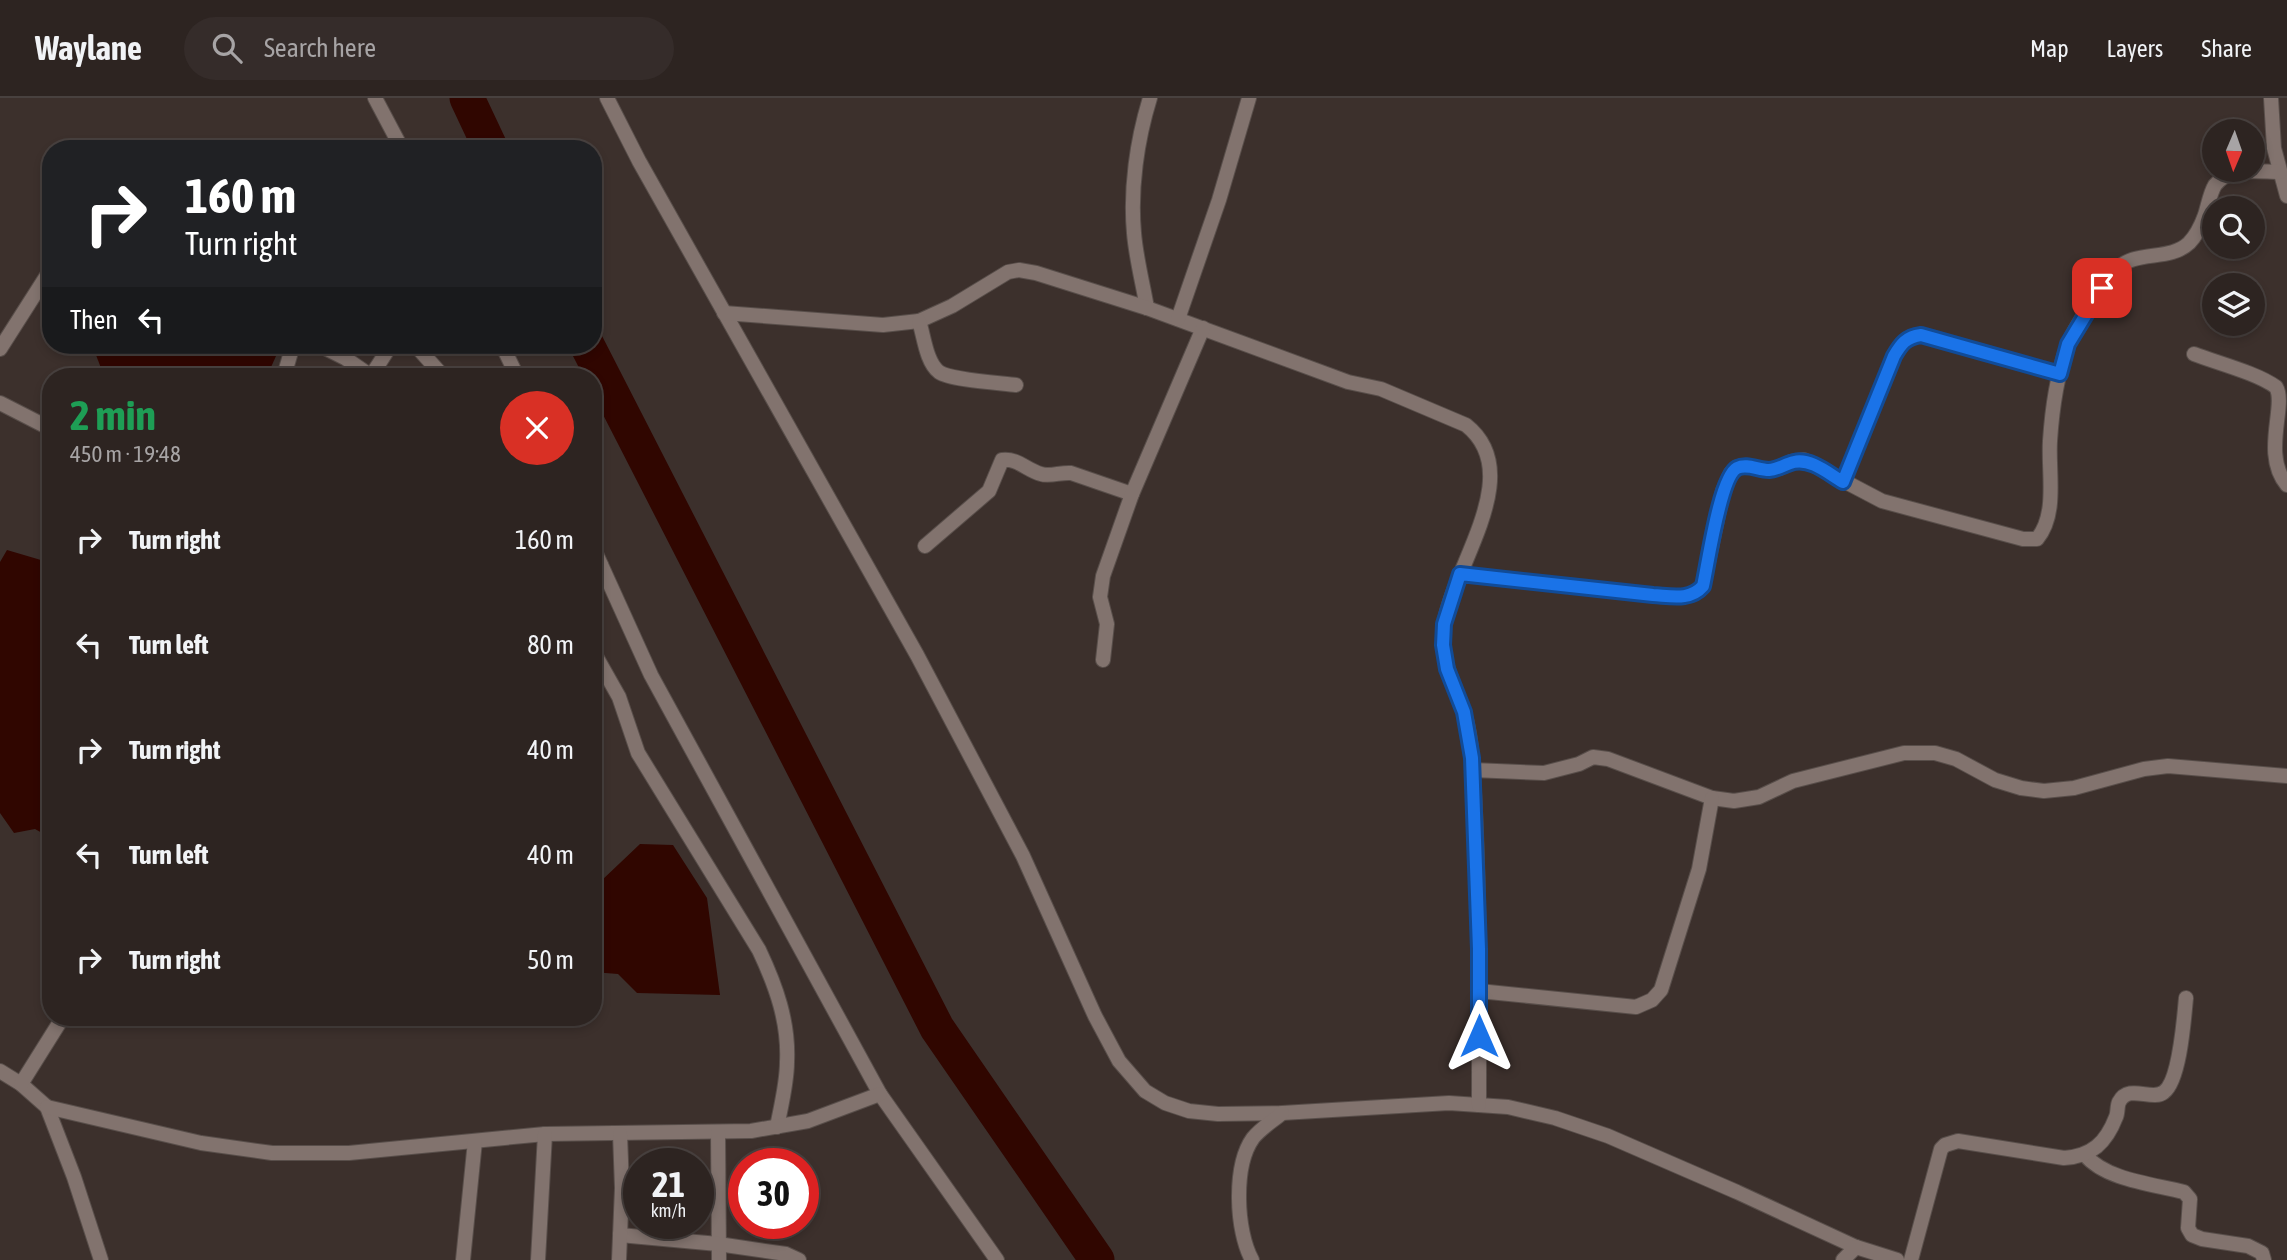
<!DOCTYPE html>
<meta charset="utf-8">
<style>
body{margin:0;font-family:"Asap Condensed",sans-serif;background:#352c2a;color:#f1f3f6;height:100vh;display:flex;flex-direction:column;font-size:26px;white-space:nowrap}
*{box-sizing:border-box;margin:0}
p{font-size:23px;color:#a7a4a5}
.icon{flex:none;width:38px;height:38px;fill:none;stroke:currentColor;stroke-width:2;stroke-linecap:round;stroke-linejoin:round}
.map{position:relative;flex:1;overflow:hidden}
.details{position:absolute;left:42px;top:270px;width:560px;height:658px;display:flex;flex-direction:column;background:#2d2421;border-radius:28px;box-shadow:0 4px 10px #0003,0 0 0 2px #48413f}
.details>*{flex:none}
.hud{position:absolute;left:42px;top:42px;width:560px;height:214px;border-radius:28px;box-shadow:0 4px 10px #0003,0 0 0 2px #48413f;background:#202124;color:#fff;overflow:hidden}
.needle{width:46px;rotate:182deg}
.fabs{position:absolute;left:2202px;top:21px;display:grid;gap:14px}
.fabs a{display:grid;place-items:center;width:63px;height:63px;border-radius:50%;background:#2d2421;box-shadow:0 4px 10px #0003,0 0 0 2px #48413f;font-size:35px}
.speed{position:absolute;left:623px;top:1050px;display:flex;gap:14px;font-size:35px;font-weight:700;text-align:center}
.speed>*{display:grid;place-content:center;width:91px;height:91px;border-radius:50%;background:#2d2421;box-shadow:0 4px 10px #0003,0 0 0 2px #48413f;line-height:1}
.speed small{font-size:18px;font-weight:400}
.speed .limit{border:10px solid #d22;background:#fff;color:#111}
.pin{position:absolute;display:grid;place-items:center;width:60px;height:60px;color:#fff;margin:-30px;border-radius:14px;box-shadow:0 4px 10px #0006}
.me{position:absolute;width:77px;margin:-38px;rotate:0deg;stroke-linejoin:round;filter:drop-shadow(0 0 5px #0008)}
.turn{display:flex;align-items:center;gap:24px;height:147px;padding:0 28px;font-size:32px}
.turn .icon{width:91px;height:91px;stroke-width:2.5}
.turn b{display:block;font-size:49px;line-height:60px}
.then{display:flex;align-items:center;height:66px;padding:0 28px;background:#0003;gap:14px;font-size:26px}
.round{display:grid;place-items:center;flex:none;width:74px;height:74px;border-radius:37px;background:#352c2a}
.headline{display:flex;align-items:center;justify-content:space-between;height:119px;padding:0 28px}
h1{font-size:42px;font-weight:700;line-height:52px;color:#1e9e55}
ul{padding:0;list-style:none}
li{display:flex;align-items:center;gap:21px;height:105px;padding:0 28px}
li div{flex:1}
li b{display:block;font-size:26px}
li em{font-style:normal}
header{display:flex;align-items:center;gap:42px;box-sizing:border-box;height:98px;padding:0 35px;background:#2d2421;border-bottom:2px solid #48413f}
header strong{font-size:33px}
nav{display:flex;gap:38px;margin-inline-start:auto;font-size:24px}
.search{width:490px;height:63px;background:#352c2a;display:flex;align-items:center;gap:18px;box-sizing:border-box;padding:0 24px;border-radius:38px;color:#a7a4a5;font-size:26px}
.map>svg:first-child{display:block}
.water{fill:#300600}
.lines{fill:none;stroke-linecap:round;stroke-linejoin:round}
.river{stroke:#300600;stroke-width:35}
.minor-casing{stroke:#584e4a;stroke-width:16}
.minor{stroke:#82736e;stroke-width:14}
.route-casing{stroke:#114b97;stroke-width:18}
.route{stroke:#1a73e8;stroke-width:12}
</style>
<header>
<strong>Waylane</strong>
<div class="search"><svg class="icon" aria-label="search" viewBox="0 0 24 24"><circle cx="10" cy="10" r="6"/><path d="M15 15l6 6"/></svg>Search here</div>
<nav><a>Map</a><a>Layers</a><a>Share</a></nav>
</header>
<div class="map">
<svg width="2287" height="1162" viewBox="0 0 2287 1162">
<rect width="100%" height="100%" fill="#3c302c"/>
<g class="water">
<polygon points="101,247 281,247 267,278 104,278 96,257"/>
<polygon points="7,452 51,465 51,740 35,731 14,735 0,715 0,464"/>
<polygon points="640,746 673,747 707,800 720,897 637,895 618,876 593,874 593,829 601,783"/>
</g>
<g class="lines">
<g class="river">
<polyline points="467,0 491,51"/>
<polyline points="587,247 937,930 1097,1162"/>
</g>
<defs>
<g id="minor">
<polyline points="375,0 402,51"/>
<polyline points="607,0 639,63 917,557 1023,758 1095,918 1119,963 1145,993 1165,1005 1189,1013 1218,1016 1282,1015 1449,1005 1508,1009 1555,1020 1608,1038 1737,1094 1856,1149 1897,1162"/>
<polyline points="2271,0 2274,50 2287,98"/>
<path d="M1147,210C1143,186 1136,160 1134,135C1130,91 1137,42 1150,0"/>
<path d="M724,215L883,227L919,223L952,208L1008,174L1019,172L1036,175L1147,210L1348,284L1381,291L1466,327C1528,376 1452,468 1444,528C1439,563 1454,583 1464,615C1469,630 1471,646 1472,662C1480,776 1479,892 1479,1007"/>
<polyline points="1178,221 1219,102 1249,0"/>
<path d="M919,223C924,238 926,264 939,274C950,282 1001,285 1016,287"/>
<polyline points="319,247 345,260 371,278"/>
<polyline points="415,247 443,278"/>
<polyline points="502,247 517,278"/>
<polyline points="0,251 51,171"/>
<path d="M2194,256C2217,265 2257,275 2276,289C2287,307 2261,356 2287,387"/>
<polyline points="284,278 293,247"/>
<polyline points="371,278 391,247"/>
<polyline points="0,305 51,331"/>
<path d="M1843,384L1894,258C1901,246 1906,239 1921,237L2060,276"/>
<path d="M925,448L989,393L1002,362C1018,360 1026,372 1041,376C1050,379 1061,374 1071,375L1132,396"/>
<polyline points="593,449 651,577 880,996 997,1162"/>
<path d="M1460,476L1653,497C1671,498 1690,503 1703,488L1723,393L1731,375L1738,369L1747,368L1767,372L1780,370L1791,364L1804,362L1882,403L2023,441H2037C2058,416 2048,374 2050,343C2052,312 2057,278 2067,249C2074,230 2102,188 2116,172C2135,151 2169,164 2189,145C2197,137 2201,128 2205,117C2208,108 2210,95 2215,87C2230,68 2259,74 2280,74"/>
<polyline points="593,487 601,467"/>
<path d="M593,553L619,599L638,655L759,852C776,888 789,924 787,964C787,985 781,1008 777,1029"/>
<polyline points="1103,562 1107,526 1100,499 1103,478 1132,396 1203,230"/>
<polyline points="1473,672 1544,675 1579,666 1593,659 1608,661 1712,700 1734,703 1759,699 1793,683 1904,655 1935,655 1956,661 1995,682 2021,690 2044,693 2074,690 2144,671 2168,668 2287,678"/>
<polyline points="1479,893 1636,909 1652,902 1661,892 1699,771 1712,700"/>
<polyline points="0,973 21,986 47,1009 74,1079 101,1162"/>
<polyline points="21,986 63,919"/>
<polyline points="47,1009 201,1045 272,1055 349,1055 545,1036 751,1033 808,1023 880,996"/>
<polyline points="718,1034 719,1162"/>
<path d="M2085,1057C2106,1082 2153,1086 2184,1094L2190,1101L2188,1130L2192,1137L2202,1141L2248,1148L2262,1155L2264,1162"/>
<polyline points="620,1137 718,1146 786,1156 799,1162"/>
<polyline points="463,1162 475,1043"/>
<polyline points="538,1162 545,1036"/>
<polyline points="619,1162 622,1090 620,1036"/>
<path d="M1252,1162C1236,1133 1233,1068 1253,1040C1261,1030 1273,1023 1282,1015"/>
<polyline points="1843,1162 1856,1149"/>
<path d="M1911,1162L1941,1051L1945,1047L1958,1043L2064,1060C2092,1058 2106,1045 2116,1019C2118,1015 2117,1008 2119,1004C2129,985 2152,1004 2164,994C2180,982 2184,920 2186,900"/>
</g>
</defs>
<use href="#minor" class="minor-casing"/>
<use href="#minor" class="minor"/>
</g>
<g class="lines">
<defs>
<path id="route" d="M1479,938V851L1472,660L1464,614L1447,571L1443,547L1444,526L1460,476L1653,497C1671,498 1690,503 1703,488C1708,466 1720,379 1737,370C1747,365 1758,372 1769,372C1779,371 1785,366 1794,364C1811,360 1829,376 1843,384L1894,258C1901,246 1906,239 1921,237L2060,276L2068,246L2102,190"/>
</defs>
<use href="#route" class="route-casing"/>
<use href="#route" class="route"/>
</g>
</svg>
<div class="fabs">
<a><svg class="needle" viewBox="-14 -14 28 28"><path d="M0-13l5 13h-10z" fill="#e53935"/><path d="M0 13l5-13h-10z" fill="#a7a4a5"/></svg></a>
<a><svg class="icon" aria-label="search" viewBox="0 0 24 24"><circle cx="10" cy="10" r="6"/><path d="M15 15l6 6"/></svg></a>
<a><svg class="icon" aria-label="layers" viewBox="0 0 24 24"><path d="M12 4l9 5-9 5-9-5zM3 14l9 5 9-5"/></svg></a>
</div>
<div class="speed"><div>21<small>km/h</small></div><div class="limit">30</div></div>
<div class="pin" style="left:2102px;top:190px;background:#d93025"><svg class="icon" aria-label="arrive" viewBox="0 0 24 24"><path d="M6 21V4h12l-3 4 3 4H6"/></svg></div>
<svg class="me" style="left:1479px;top:938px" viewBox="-20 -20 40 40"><path d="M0-17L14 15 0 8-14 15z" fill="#1a73e8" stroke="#fff" stroke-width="4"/></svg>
<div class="hud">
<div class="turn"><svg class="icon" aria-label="right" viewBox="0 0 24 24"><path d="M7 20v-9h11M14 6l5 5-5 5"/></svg><div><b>160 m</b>Turn right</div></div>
<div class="then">Then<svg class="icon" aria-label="left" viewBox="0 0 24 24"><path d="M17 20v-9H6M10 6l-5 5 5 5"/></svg></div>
</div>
<section class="details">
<div class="headline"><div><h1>2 min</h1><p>450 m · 19:48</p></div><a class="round" style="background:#d93025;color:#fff"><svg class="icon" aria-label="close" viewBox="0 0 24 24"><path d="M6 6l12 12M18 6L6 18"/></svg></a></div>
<ul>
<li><svg class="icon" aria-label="right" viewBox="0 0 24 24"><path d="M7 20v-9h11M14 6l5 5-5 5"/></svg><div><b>Turn right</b></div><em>160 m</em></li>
<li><svg class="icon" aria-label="left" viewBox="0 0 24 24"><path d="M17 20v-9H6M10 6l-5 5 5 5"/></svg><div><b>Turn left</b></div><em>80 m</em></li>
<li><svg class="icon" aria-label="right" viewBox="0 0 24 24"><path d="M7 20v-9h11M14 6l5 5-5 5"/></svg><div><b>Turn right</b></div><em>40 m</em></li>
<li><svg class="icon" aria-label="left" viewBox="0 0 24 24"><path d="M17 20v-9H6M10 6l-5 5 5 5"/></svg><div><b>Turn left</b></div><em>40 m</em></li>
<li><svg class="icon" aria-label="right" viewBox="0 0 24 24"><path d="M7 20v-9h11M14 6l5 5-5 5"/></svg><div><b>Turn right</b></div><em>50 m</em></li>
</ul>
</section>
</div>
